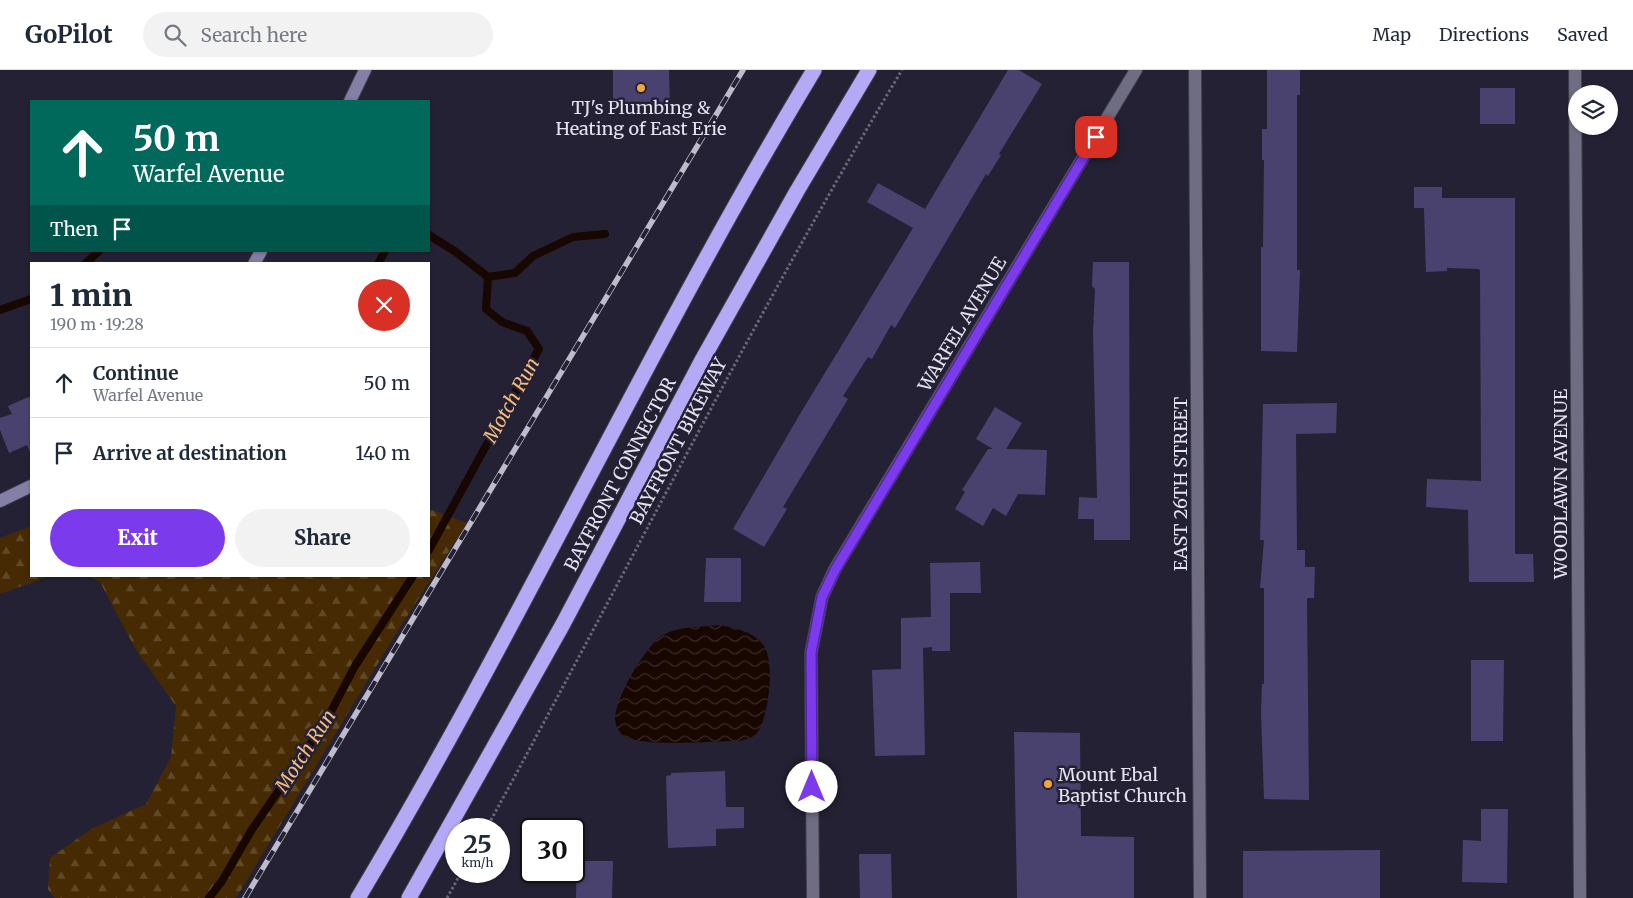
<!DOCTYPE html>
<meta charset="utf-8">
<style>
body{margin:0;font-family:Merriweather,serif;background:#f2f2f3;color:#1f2937;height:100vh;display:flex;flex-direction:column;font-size:19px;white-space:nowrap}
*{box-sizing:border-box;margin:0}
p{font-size:16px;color:#747a83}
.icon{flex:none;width:28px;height:28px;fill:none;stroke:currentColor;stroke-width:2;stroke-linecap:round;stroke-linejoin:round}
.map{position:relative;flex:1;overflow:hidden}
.details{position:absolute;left:30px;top:192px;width:400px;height:315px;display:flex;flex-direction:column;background:#fff;border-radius:0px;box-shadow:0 1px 4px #0004}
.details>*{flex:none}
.hud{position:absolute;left:30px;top:30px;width:400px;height:152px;border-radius:0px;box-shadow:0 1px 4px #0004;background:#00695c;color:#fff;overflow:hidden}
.buttons{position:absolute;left:1568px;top:15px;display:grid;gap:10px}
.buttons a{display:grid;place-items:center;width:50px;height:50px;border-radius:50%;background:#fff;box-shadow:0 1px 4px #0004;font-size:25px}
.speed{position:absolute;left:445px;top:748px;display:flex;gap:10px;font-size:25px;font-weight:700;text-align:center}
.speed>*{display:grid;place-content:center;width:65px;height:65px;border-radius:50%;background:#fff;box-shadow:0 1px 4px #0004;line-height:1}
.speed small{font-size:12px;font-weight:400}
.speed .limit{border:2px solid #111;border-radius:8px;background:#fff;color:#111}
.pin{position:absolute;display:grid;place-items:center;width:42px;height:42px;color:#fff;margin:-21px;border-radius:10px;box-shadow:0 2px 8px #0006}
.me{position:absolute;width:55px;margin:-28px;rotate:0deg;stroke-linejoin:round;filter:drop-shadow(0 0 4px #0008)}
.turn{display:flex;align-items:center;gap:18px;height:105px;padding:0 20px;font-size:22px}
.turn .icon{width:65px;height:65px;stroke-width:2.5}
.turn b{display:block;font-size:35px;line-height:42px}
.then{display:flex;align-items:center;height:48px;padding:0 20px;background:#0003;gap:10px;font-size:19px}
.round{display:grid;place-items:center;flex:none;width:52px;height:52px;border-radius:26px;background:#f2f2f3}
.headline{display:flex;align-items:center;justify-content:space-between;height:85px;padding:0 20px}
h1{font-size:30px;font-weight:800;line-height:38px}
.cta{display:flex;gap:10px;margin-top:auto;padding:10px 20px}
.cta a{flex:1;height:58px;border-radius:30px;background:#7c3aed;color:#fff;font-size:20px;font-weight:800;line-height:58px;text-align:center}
.cta a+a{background:#f2f2f3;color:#1f2937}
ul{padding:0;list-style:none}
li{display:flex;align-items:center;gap:15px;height:70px;padding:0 20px;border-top:1px solid #e0e1e3}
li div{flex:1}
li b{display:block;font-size:19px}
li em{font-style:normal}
header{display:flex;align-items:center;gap:30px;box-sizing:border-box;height:70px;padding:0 25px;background:#fff;border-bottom:1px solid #e0e1e3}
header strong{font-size:24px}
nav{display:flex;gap:28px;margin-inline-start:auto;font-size:18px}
.search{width:350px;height:45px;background:#f2f2f3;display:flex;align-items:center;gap:12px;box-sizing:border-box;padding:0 18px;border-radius:28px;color:#747a83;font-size:19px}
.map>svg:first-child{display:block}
.forest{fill:url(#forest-firs)}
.water{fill:url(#water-waves)}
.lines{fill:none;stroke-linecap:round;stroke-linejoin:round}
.stream{stroke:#170700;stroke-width:8}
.building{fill:#49426f}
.street-casing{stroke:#413e4e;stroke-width:14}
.secondary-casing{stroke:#413e4e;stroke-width:14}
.highway-casing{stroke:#413e4e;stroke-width:17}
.path{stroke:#6a6778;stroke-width:3;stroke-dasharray:2.5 2.5;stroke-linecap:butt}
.street{stroke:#6f6d83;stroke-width:12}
.secondary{stroke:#847fa5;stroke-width:12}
.highway{stroke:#b4a9f5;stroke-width:15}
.rail-casing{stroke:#bebcca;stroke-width:5.5}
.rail{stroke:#242134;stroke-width:4;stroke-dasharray:11;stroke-linecap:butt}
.route-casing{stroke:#51269a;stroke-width:12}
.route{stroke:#7c3aed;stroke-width:9}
.poi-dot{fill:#f1a540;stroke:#242134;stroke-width:2}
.labels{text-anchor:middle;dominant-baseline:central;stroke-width:5;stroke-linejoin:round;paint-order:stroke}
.poi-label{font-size:18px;fill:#e5e3f0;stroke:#242134}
.street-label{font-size:18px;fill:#e5e3f0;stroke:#242134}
.water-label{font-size:19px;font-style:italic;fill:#f5bd7c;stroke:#242134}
</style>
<header>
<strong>GoPilot</strong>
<div class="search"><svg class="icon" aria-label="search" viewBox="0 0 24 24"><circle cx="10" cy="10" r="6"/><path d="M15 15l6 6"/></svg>Search here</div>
<nav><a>Map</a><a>Directions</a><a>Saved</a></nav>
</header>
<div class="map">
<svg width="1633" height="828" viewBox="0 0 1633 828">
<defs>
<pattern id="forest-firs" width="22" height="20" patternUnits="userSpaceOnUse" patternTransform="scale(1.25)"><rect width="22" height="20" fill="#462a03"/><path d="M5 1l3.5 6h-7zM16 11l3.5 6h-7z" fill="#614928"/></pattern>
<pattern id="water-waves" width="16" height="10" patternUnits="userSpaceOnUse" patternTransform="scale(1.25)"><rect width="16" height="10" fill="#170700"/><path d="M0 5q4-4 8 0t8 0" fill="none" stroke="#392b26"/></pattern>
</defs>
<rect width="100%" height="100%" fill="#242134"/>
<g class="forest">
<polygon points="429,439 467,453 397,562 236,828 54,828 48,819 50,788 91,759 146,734 171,687 176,636 136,580 100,512 89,506 429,506"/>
<polygon points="31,456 31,506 50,506 0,524 0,468"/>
</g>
<path class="water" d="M719,555C735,558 755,562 764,576C775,593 769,642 759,660C755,667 748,669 740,671C715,671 645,677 626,667C620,664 615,656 615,649C615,628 646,575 663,565C679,556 702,557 719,555Z"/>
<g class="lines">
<g class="stream">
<polyline points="429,165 456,182 488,207"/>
<polyline points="85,194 99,181"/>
<polyline points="378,194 385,181"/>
<polyline points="488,207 515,203 533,186 573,167 605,164"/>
<polyline points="0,240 31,229"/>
<polyline points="429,480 539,279 527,261 502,252 486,239 488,207"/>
<polyline points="209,828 222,811 251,761 326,651 355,596 413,506"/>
</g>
</g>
<g class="building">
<polygon points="613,0 669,0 670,36 613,37"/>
<polygon points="1008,0 1019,0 1042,14 999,84 1001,85 988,106 986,104 895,258 891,255 872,289 868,287 843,326 848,329 783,437 787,439 764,477 733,459 800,344 913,158 867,132 878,113 925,139"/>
<polygon points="1267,0 1300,0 1300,25 1297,25 1297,200 1300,200 1297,282 1261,281 1261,177 1263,177 1264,90 1262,90 1262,59 1267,59"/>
<rect x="1480" y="18" width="35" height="36"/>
<polygon points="1414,117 1442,117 1442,128 1515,128 1515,484 1533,484 1534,512 1469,512 1468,440 1426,437 1427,409 1481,411 1480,201 1479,199 1447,198 1447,201 1426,202 1424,138 1414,138"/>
<polygon points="1093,192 1129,192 1130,470 1094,470 1094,449 1078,449 1079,427 1097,428 1093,263 1095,219 1092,216"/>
<polygon points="31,326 31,385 27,375 9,383 0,360 0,348 12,344 8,336"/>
<polygon points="1337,333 1336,363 1296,364 1297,480 1305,480 1305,497 1315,497 1314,528 1307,528 1309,730 1264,729 1261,642 1262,614 1264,614 1264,518 1260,518 1264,470 1260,470 1263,334"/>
<polygon points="995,337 1022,353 1006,379 1047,380 1045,425 1018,424 1006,446 993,438 983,456 955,439 965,422 962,420 988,379 993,379 976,369"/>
<polygon points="706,488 741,488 741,532 704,532"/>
<polygon points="980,492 981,523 950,523 950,581 932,581 932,577 923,578 925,685 875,686 872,600 901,599 901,548 931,547 930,493"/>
<polygon points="1471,590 1504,590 1503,671 1471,671"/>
<polygon points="1014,662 1080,663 1081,766 1134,767 1134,828 1017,828"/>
<polygon points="725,701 726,737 744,737 744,758 716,759 716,776 668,778 666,706 671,705 671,703"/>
<polygon points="1481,739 1508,739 1507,813 1462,812 1463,770 1481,771"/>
<polygon points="1380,780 1380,828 1243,828 1243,781"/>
<polygon points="859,784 891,784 892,828 860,828"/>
<polygon points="577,791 613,791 612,828 576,828"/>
</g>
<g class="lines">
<defs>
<g id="street">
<polyline points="1195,0 1200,828"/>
<polyline points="1575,0 1580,828"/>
<polyline points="813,828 811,583 822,527 835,499 1136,0"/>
</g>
<g id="secondary">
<polyline points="350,31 365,0"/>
<polyline points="254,194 261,181"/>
<polyline points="0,431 31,416"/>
</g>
<g id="highway">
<path d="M358,828C520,557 651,270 814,0"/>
<polyline points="409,828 563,554 701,292 797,121 869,0"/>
</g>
</defs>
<use href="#street" class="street-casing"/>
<use href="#secondary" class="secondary-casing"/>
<use href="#highway" class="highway-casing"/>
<g class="path">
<path d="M486,759C625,506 753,247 902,0"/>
<polyline points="447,828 462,801"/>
</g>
<use href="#street" class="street"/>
<use href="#secondary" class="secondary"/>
<use href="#highway" class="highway"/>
<defs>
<polyline id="rail" points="245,828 743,0"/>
</defs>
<use href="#rail" class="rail-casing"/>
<use href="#rail" class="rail"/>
</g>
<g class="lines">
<defs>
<polyline id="route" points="812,717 811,583 822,527 835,500 1096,67"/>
</defs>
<use href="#route" class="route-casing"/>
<use href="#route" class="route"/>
</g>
<g class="poi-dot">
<circle cx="641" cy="18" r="5"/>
<circle cx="1048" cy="714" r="5"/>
</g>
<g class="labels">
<g class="poi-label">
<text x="641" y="37">TJ's Plumbing &amp;<tspan x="641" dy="21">Heating of East Erie</tspan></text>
<text x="1058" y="704" text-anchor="start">Mount Ebal<tspan x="1058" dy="21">Baptist Church</tspan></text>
</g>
<g class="street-label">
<text transform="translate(962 254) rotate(-59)">WARFEL AVENUE</text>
<text transform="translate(678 371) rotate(-62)">BAYFRONT BIKEWAY</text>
<text transform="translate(620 404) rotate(-62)">BAYFRONT CONNECTOR</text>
<text transform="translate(1180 414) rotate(-90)">EAST 26TH STREET</text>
<text transform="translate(1560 414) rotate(-90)">WOODLAWN AVENUE</text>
</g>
<g class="water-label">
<text transform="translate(511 330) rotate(-61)">Motch Run</text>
<text transform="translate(305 681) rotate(-57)">Motch Run</text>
</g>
</g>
</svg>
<div class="buttons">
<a><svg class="icon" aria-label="layers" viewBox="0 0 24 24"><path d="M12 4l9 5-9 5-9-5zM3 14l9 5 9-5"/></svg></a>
</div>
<div class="speed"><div>25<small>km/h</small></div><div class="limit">30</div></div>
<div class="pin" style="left:1096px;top:67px;background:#d93025"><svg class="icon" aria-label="arrive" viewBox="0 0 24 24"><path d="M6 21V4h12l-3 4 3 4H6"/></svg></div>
<svg class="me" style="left:812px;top:717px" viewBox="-20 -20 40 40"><circle r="19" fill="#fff"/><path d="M0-13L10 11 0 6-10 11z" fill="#7c3aed"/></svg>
<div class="hud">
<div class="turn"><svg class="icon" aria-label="ahead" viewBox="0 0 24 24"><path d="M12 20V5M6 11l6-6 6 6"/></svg><div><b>50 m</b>Warfel Avenue</div></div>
<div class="then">Then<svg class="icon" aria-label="arrive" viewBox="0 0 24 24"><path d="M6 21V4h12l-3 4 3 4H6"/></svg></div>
</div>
<section class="details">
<div class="headline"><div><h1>1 min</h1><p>190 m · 19:28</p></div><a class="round" style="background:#d93025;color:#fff"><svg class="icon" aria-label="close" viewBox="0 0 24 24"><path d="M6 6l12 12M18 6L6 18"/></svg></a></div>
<ul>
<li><svg class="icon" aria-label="ahead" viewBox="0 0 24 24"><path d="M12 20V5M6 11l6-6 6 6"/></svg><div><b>Continue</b><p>Warfel Avenue</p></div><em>50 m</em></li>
<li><svg class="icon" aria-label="arrive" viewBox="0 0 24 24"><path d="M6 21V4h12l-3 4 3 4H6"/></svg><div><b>Arrive at destination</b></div><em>140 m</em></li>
</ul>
<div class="cta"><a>Exit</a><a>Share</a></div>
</section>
</div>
